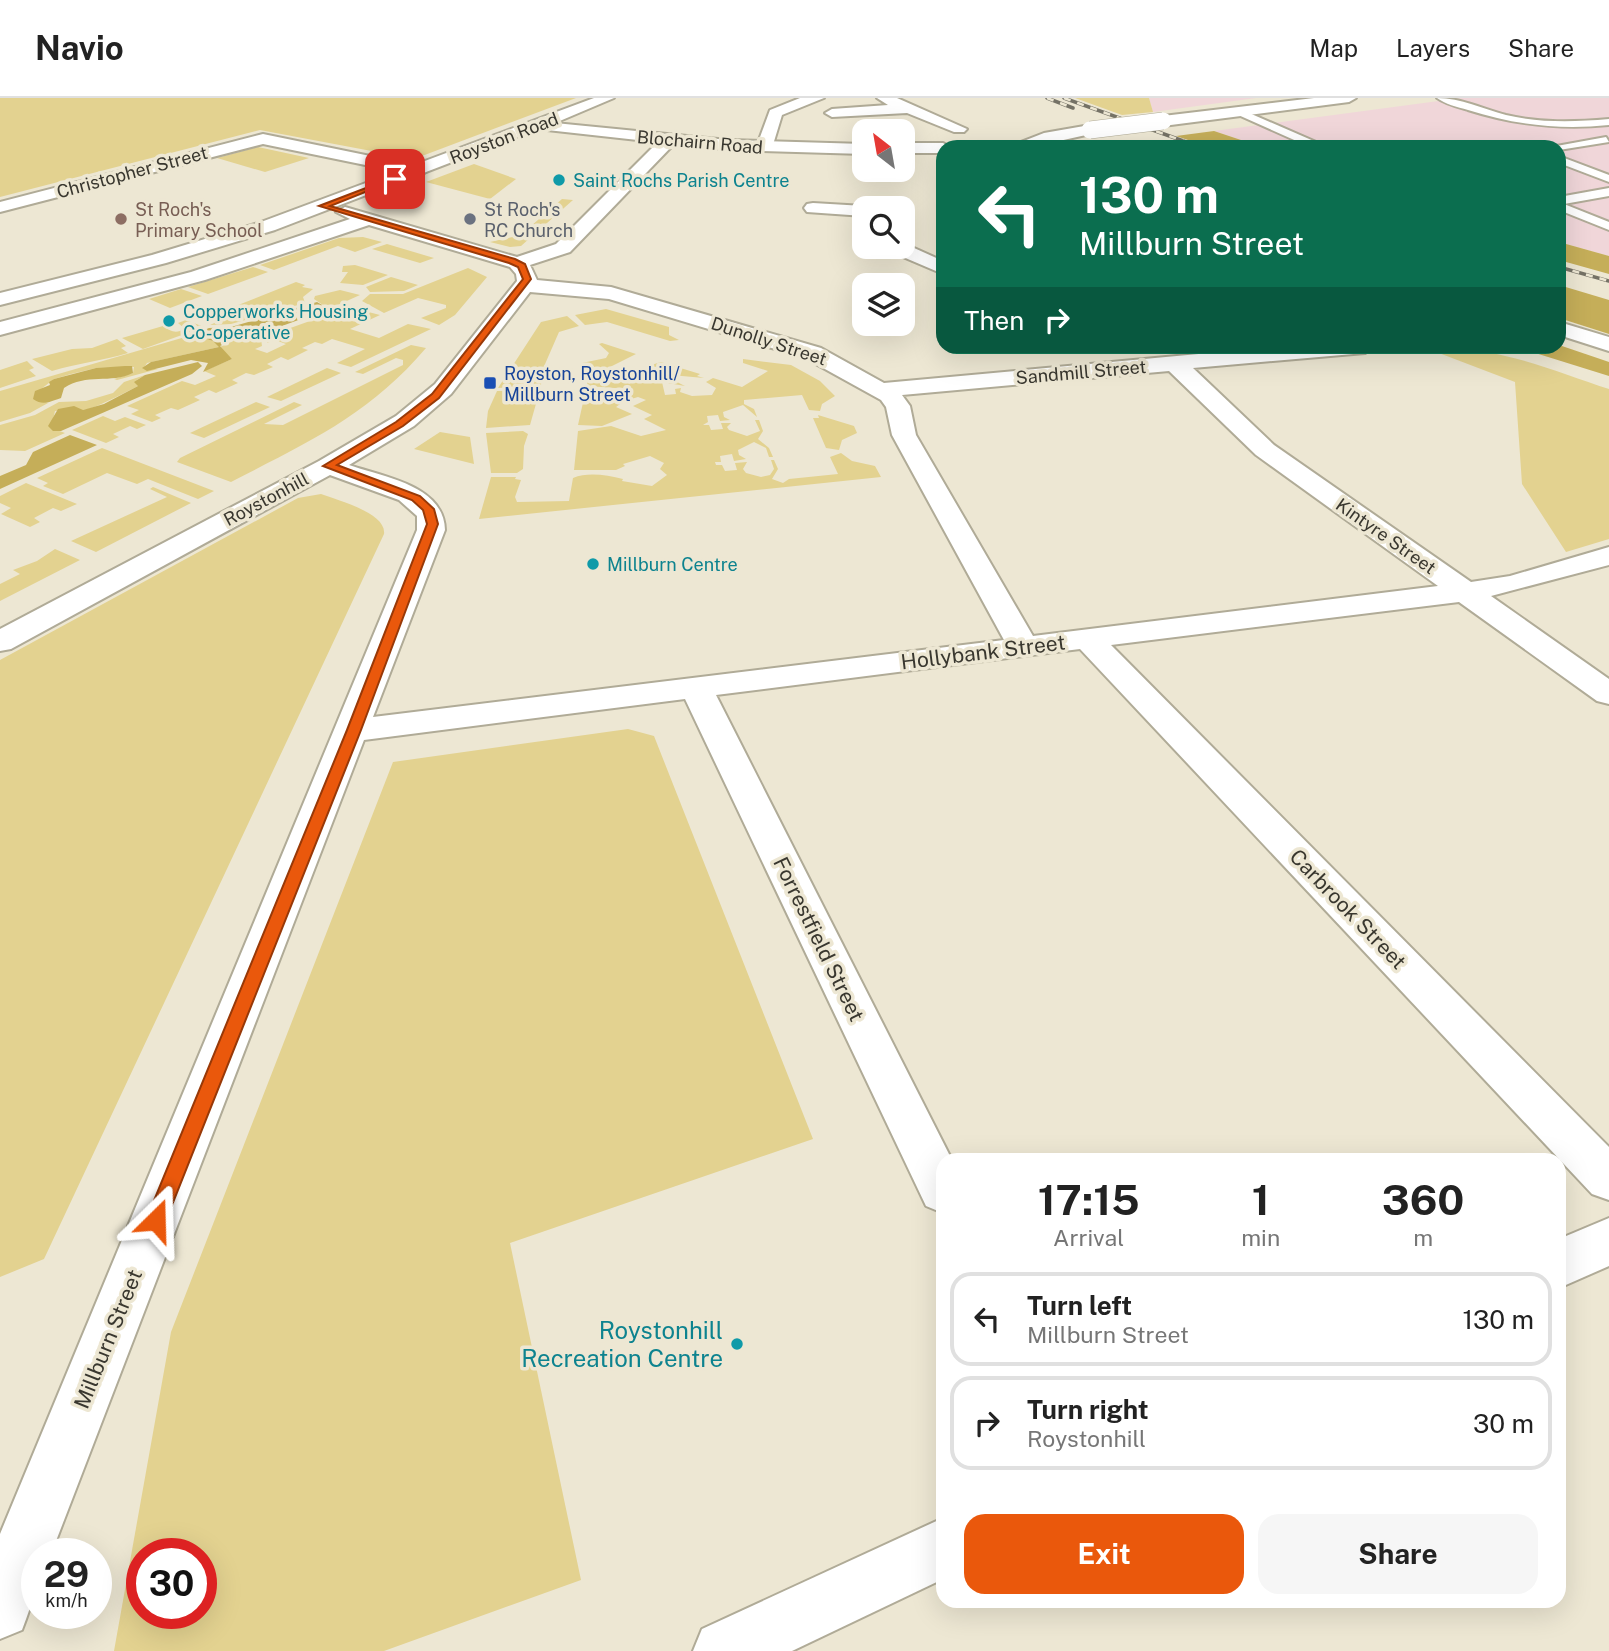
<!DOCTYPE html>
<style>
body{margin:0;font-family:"Public Sans",sans-serif;background:#f6f6f6;color:#222;height:100vh;display:flex;flex-direction:column;font-size:26px;white-space:nowrap}
*{box-sizing:border-box;margin:0}
p{font-size:23px;color:#767676}
.icon{flex:none;width:38px;height:38px;fill:none;stroke:currentColor;stroke-width:2;stroke-linecap:round;stroke-linejoin:round}
.map{position:relative;flex:1;overflow:hidden}
.sheet{position:absolute;left:936px;top:1055px;width:630px;height:455px;display:flex;flex-direction:column;background:#fff;border-radius:21px;box-shadow:0 7px 28px #0002}
.sheet>*{flex:none}
.top-card{position:absolute;left:936px;top:42px;width:630px;height:214px;border-radius:21px;box-shadow:0 7px 28px #0002;background:#0b6e4f;color:#fff;overflow:hidden}
.needle{width:46px;rotate:329deg}
.controls{position:absolute;left:852px;top:21px;display:grid;gap:14px}
.controls a{display:grid;place-items:center;width:63px;height:63px;border-radius:14px;background:#fff;box-shadow:0 7px 28px #0002;font-size:35px}
.speed{position:absolute;left:21px;top:1440px;display:flex;gap:14px;font-size:35px;font-weight:700;text-align:center}
.speed>*{display:grid;place-content:center;width:91px;height:91px;border-radius:50%;background:#fff;box-shadow:0 7px 28px #0002;line-height:1}
.speed small{font-size:18px;font-weight:400}
.speed .limit{border:10px solid #d22;background:#fff;color:#111}
.pin{position:absolute;display:grid;place-items:center;width:60px;height:60px;color:#fff;margin:-30px;border-radius:14px;box-shadow:0 4px 10px #0006}
.me{position:absolute;width:77px;margin:-38px;rotate:22deg;stroke-linejoin:round;filter:drop-shadow(0 0 5px #0008)}
.turn{display:flex;align-items:center;gap:24px;height:147px;padding:0 28px;font-size:32px}
.turn .icon{width:91px;height:91px;stroke-width:2.5}
.turn b{display:block;font-size:49px;line-height:60px}
.then{display:flex;align-items:center;height:66px;padding:0 28px;background:#0003;gap:14px;font-size:26px}
.eta{display:flex;justify-content:space-evenly;align-items:center;height:119px;text-align:center}
.eta b{font-size:42px;font-weight:700;line-height:49px}
.cta{display:flex;gap:14px;margin-top:auto;padding:14px 28px}
.cta a{flex:1;height:80px;border-radius:21px;background:#ea580c;color:#fff;font-size:28px;font-weight:700;line-height:80px;text-align:center}
.cta a+a{background:#f6f6f6;color:#222}
ul{padding:0;list-style:none}
li{display:flex;align-items:center;gap:21px;height:94px;margin:0 14px 10px;padding:0 14px;border:4px solid #e0e0e0;border-radius:21px}
li div{flex:1}
li b{display:block;font-size:26px}
li em{font-style:normal}
header{display:flex;align-items:center;gap:42px;box-sizing:border-box;height:98px;padding:0 35px;background:#fff;border-bottom:2px solid #e0e0e0}
header strong{font-size:33px}
nav{display:flex;gap:38px;margin-inline-start:auto;font-size:24px}
.map>svg:first-child{display:block}
.industrial{fill:#f0d6d9}
.green{fill:#e3d290;fill-rule:evenodd}
.forest{fill:#c5ae59}
.lines{fill:none;stroke-linecap:round;stroke-linejoin:round}
.lane-casing{stroke:#b0ab97;stroke-width:4}
.street-casing{stroke:#b0ab97;stroke-width:4}
.secondary-casing{stroke:#b0ab97;stroke-width:4}
.lane{fill:#fff;fill-rule:evenodd}
.street{fill:#fff;fill-rule:evenodd}
.secondary{fill:#fff;fill-rule:evenodd}
.rail-casing{stroke:#757266;stroke-width:3.5}
.rail{stroke:#ede7d3;stroke-width:2.5;stroke-dasharray:7;stroke-linecap:butt}
.secondary-bridge-casing{stroke:#b0ab97;stroke-width:18;stroke-linecap:butt}
.secondary-bridge{stroke:#fff;stroke-width:17}
.route{fill:#ea580c;stroke:#983908;stroke-width:2}
.culture-dot{fill:#0f9aa8;stroke:#ede7d3;stroke-width:2.5}
.education-dot{fill:#8d6e63;stroke:#ede7d3;stroke-width:2.5}
.worship-dot{fill:#6b7280;stroke:#ede7d3;stroke-width:2.5}
.transit-dot{fill:#1a4fb4;stroke:#ede7d3;stroke-width:2.5}
.labels{text-anchor:middle;dominant-baseline:central;stroke-width:7;stroke-linejoin:round;paint-order:stroke}
.far-street-label{font-size:18px;fill:#39372f;stroke:#ede7d3}
.far-culture-label{font-size:18px;fill:#0d838f;stroke:#ede7d3;text-anchor:start}
.far-education-label{font-size:18px;fill:#785e54;stroke:#ede7d3;text-anchor:start}
.far-worship-label{font-size:18px;fill:#5b616d;stroke:#ede7d3;text-anchor:start}
.far-transit-label{font-size:18px;fill:#164399;stroke:#ede7d3;text-anchor:start}
.street-label{font-size:21px;fill:#39372f;stroke:#ede7d3}
.near-culture-label{font-size:24px;fill:#0d838f;stroke:#ede7d3;text-anchor:end}
</style>
<header>
<strong>Navio</strong>
<nav><a>Map</a><a>Layers</a><a>Share</a></nav>
</header>
<div class="map">
<svg width="1609" height="1553" viewBox="0 0 1609 1553">
<rect width="100%" height="100%" fill="#ede7d3"/>
<g class="industrial">
<polygon points="1149,0 1256,0 1153,14"/>
<polygon points="1461,0 1609,0 1609,158 1559,144 1559,49 1262,49 1214,33"/>
</g>
<g class="green">
<polygon points="0,0 576,0 414,61 260,32 0,99"/>
<polygon points="1075,0 1149,0 1153,14 1122,17"/>
<polygon points="258,49 309,60 265,74 217,60"/>
<polygon points="474,66 516,81 490,101 426,84"/>
<polygon points="562,101 573,102 521,148 510,149 490,144 526,136 529,133 523,131 531,128"/>
<polygon points="363,139 382,144 355,154 338,148 274,172 260,167 339,140"/>
<polygon points="387,146 434,160 420,165 372,151"/>
<polygon points="355,167 388,177 363,187 340,185 348,174 342,174 343,168"/>
<polygon points="253,169 268,174 208,196 188,189"/>
<polygon points="468,170 487,179 455,217 439,227 421,220 446,210 446,207 418,200 384,215 362,203 370,196 403,196"/>
<polygon points="391,179 418,187 404,193 370,194 366,189"/>
<polygon points="296,184 305,187 302,189 313,191 303,199 305,205 231,226 210,227 223,221 213,217"/>
<polygon points="181,191 202,198 170,210 149,201"/>
<polygon points="340,192 360,197 329,211 314,201 315,198"/>
<polygon points="349,209 380,217 350,231 379,240 408,226 431,231 351,269 337,265 365,251 332,241 322,246 315,244 302,250 308,252 288,262 281,259 267,266 273,269 254,277 246,275 232,282 238,285 216,295 209,292 194,299 200,302 178,312 171,310 155,317 161,320 152,324 131,316 139,312 127,308 182,283 195,287 216,278 204,273 232,261 219,249 147,265 143,271 158,271 117,282 114,281 133,275 134,269 96,270 71,276 54,281 36,295 38,303 48,305 30,315 0,324 0,293 192,237 213,243 220,249 240,239 268,233 261,241 262,248 255,251 267,255 286,246 275,242 267,245 268,238"/>
<polygon points="606,211 669,229 669,237 679,242 670,243 607,224 585,227 575,217"/>
<polygon points="567,218 579,228 559,234 542,273 541,287 498,290 541,224"/>
<path d="M186,222L204,229L143,251L122,240L163,228C170,233 177,237 184,230L178,225Z"/>
<path d="M117,241L126,248L121,250L128,255C102,263 78,265 52,273L32,261L72,251L92,250Z"/>
<path d="M602,245L636,256L608,270L629,286L643,279L648,268L661,264L700,276L697,278L704,280L671,277V281L685,288L662,284L665,297L676,296L675,291L681,290L680,294L692,298L712,297L716,290L706,284L713,280L742,289L768,273L743,265V261L791,267L820,283L835,298L822,306L820,313L809,312L802,297L744,302V306L754,311L757,319L743,307L723,314L724,319L730,322L720,323L718,317L707,318L708,324L703,327H709L711,332L723,331L721,325H731L727,329L729,332L747,338L760,333L755,322H759L763,333L758,341L769,350L773,359H769L766,350L754,344L738,352L739,357L746,361L734,363L732,356L720,358L721,364H715L716,367H722L725,373L737,372L735,365L747,364L743,371L746,375L761,379L770,377L774,371L771,362H774L778,371L772,381L783,385L789,381L838,376L830,359L841,355L852,363L875,368L881,379L479,421L491,379H516L515,381L521,382L515,399L517,404L569,403L573,380C588,374 606,377 623,381L622,383L652,388L667,377L660,371L664,365L650,358L623,366L625,368L616,372H574L578,333L611,328L641,338L666,332L644,321L652,317L633,308L646,302L638,299L628,302L633,296L628,291L587,288L589,269H580L582,265L606,260L609,255L599,246Z"/>
<path d="M411,247L426,250C368,318 308,344 231,384L177,364L180,360L294,304L302,307L264,326L283,327L403,267V262L396,260L363,276L355,274Z"/>
<path d="M1431,252C1492,245 1553,273 1609,291V441L1566,454L1522,386L1515,284Z"/>
<polygon points="27,263 34,270 29,272 36,278 0,290 0,272"/>
<polygon points="327,270 341,275 281,303 267,299"/>
<path d="M145,277L137,282L138,288C128,293 91,313 82,312C74,312 65,312 55,313L51,330L65,335L25,353L0,352V327L35,317L59,304L86,303L113,295L124,284Z"/>
<polygon points="586,291 597,293 593,299 599,304 623,304 616,309 632,316 602,328 578,327"/>
<polygon points="534,292 539,295 530,327 486,330 488,313 497,293"/>
<polygon points="256,304 270,309 204,340 190,335"/>
<polygon points="818,317 854,328 857,335 842,342 839,352 826,350 813,320 819,320"/>
<polygon points="103,318 115,323 125,319 146,327 137,331 130,328 113,336 119,339 106,345 72,332"/>
<polygon points="523,333 528,336 524,348 523,371 517,375 491,375 486,335"/>
<polygon points="440,334 470,339 474,366 414,351"/>
<polygon points="102,350 214,393 198,401 148,381 137,386 107,375 63,396 43,388 48,385 37,380"/>
<polygon points="26,385 77,406 61,413 53,410 34,420 40,424 30,429 1,416 11,410 0,405 0,398"/>
<polygon points="153,389 191,405 96,454 71,443 167,399 150,391"/>
<path d="M321,396C337,402 387,415 384,436L44,1161L0,1179V562L298,400Z"/>
<polygon points="55,451 80,462 0,503 0,486 20,476 13,472 37,463"/>
<path d="M628,631L654,638L813,1041L510,1145L581,1482L384,1553H114L171,1234L393,664ZM142,1456H201V1516H142Z"/>
</g>
<g class="forest">
<polygon points="1214,33 1262,49 1209,49 1176,38"/>
<polygon points="1559,144 1609,158 1609,176 1559,162"/>
<polygon points="1559,187 1609,202 1609,236 1559,220"/>
<polygon points="317,204 329,211 268,233 240,239 220,248 232,261 203,274 208,265 191,262 147,273 142,270 151,264 219,249 213,243 193,237 209,230 231,229"/>
<polygon points="1559,247 1609,264 1609,278 1516,249"/>
<polygon points="198,264 202,268 192,276 61,333 53,333 48,328 58,311 74,308 83,312 104,306 138,288 134,284 145,277"/>
<path d="M125,268H132L133,275C111,286 86,275 64,290L61,300C49,304 43,308 33,301L35,293L50,287L49,284L54,281L96,270Z"/>
<polygon points="70,337 97,347 0,391 0,378 26,367 33,354"/>
</g>
<g class="lines">
<defs>
<g id="lane">
<path d="M1437,0C1461,0 1483,11 1506,17C1540,25 1574,24 1609,21V27C1559,32 1515,27 1468,12C1457,9 1445,6 1437,0Z"/>
<polygon points="1240,11 1323,47 1324,49 1310,49 1236,16"/>
<polygon points="1606,39 1609,44 1559,52 1559,49 1551,49"/>
<polygon points="1559,58 1609,77 1609,84 1559,65"/>
<polygon points="1609,90 1609,98 1564,106 1609,124 1609,132 1559,112 1559,99"/>
</g>
<g id="street">
<polygon points="800,0 824,0 782,17 772,50 770,53 758,53 756,50 770,12"/>
<polygon points="877,0 897,0 967,31 964,34 954,34 907,15 832,19 825,15 832,11 888,7"/>
<polygon points="263,36 419,68 427,73 419,78 263,46 0,114 0,104"/>
<path d="M668,38L676,43L674,46L570,154L530,167L537,182L611,189L821,250L884,285L1286,248H1376L1365,255L1193,270L1274,347L1471,484L1510,478L1609,449V467L1491,498L1609,581V606L1597,603L1459,504L1111,547L1609,1049V1102L1592,1096L1080,551L716,597L952,1062H943V1115L926,1108L685,601L364,642L51,1456H37C37,1489 34,1501 22,1532L0,1541V1436L417,432V418L399,402L330,377L11,551L0,553V531L319,363L396,318L435,286L517,183L516,176L510,169L369,127L205,182L0,237V224L191,174L350,121L336,114L345,109L517,159L556,146L662,40ZM530,194L609,201L805,260L881,302L886,309L892,337L1004,542L373,619L445,432C444,387 383,379 349,367L414,328L451,296ZM1169,273L1256,357L1438,488L1033,538L916,337L910,308L902,297Z"/>
<polygon points="813,105 864,108 871,110 864,110 864,118 807,114 804,110 807,106"/>
<polygon points="903,145 943,163 943,176 889,153 886,149 903,149"/>
<polygon points="1609,1120 1609,1168 1559,1190 1559,1141"/>
<polygon points="943,1420 943,1481 792,1553 693,1553 702,1531"/>
</g>
<g id="secondary">
<polygon points="594,0 614,0 555,25 728,42 864,46 864,56 728,52 538,31 275,132 166,165 0,207 0,195 152,157 261,124"/>
<polygon points="1314,0 1356,0 1349,4 1163,28 1155,23 1163,18"/>
<polygon points="1090,27 1095,29 1095,35 1032,49 1008,49 1044,35"/>
<polygon points="903,45 943,45 950,49 943,49 943,55 903,55"/>
<polygon points="1559,224 1609,239 1609,253 1559,237"/>
</g>
</defs>
<use href="#lane" class="lane-casing"/>
<use href="#street" class="street-casing"/>
<use href="#secondary" class="secondary-casing"/>
<use href="#lane" class="lane"/>
<use href="#street" class="street"/>
<use href="#secondary" class="secondary"/>
<defs>
<g id="rail">
<polyline points="1047,0 1073,10"/>
<polyline points="1064,0 1200,49"/>
<polyline points="1559,169 1609,183"/>
</g>
</defs>
<use href="#rail" class="rail-casing"/>
<use href="#rail" class="rail"/>
<defs>
<polyline id="secondary-bridge" points="1090,32 1163,23"/>
</defs>
<use href="#secondary-bridge" class="secondary-bridge-casing"/>
<use href="#secondary-bridge" class="secondary-bridge"/>
</g>
<polygon class="route" points="392,80 398,81 330,108 515,161 525,166 531,181 439,300 403,328 337,367 420,398 434,411 438,426 361,632 166,1122 163,1129 156,1132 149,1129 146,1122 347,632 427,426 423,412 412,402 323,368 396,324 432,296 523,181 518,169 509,165 319,108"/>
<g class="culture-dot">
<circle cx="559" cy="82" r="7"/>
<circle cx="169" cy="223" r="7"/>
<circle cx="593" cy="466" r="7"/>
<circle cx="737" cy="1246" r="7"/>
</g>
<circle class="education-dot" cx="121" cy="121" r="7"/>
<circle class="worship-dot" cx="470" cy="121" r="7"/>
<rect class="transit-dot" x="483" y="278" width="14" height="14" rx="3.5"/>
<g class="labels">
<g class="far-street-label">
<text transform="translate(504 40) rotate(-21)">Royston Road</text>
<text transform="translate(700 44) rotate(5)">Blochairn Road</text>
<text transform="translate(132 74) rotate(-15)">Christopher Street</text>
<text transform="translate(769 243) rotate(18)">Dunolly Street</text>
<text transform="translate(1081 274) rotate(-5)">Sandmill Street</text>
<text transform="translate(266 401) rotate(-28)">Roystonhill</text>
<text transform="translate(1386 438) rotate(35)">Kintyre Street</text>
</g>
<g class="far-culture-label">
<text x="573" y="82">Saint Rochs Parish Centre</text>
<text x="183" y="213">Copperworks Housing<tspan x="183" dy="21">Co-operative</tspan></text>
<text x="607" y="466">Millburn Centre</text>
</g>
<g class="far-education-label">
<text x="135" y="111">St Roch's<tspan x="135" dy="21">Primary School</tspan></text>
</g>
<g class="far-worship-label">
<text x="484" y="111">St Roch's<tspan x="484" dy="21">RC Church</tspan></text>
</g>
<g class="far-transit-label">
<text x="504" y="275">Royston, Roystonhill/<tspan x="504" dy="21">Millburn Street</tspan></text>
</g>
<g class="street-label">
<text transform="translate(983 554) rotate(-7)">Hollybank Street</text>
<text transform="translate(1348 811) rotate(46)">Carbrook Street</text>
<text transform="translate(819 841) rotate(64)">Forrestfield Street</text>
<text transform="translate(108 1241) rotate(-68)">Millburn Street</text>
</g>
<g class="near-culture-label">
<text x="723" y="1232">Roystonhill<tspan x="723" dy="28">Recreation Centre</tspan></text>
</g>
</g>
</svg>
<div class="controls">
<a><svg class="needle" viewBox="-14 -14 28 28"><path d="M0-13l5 13h-10z" fill="#e53935"/><path d="M0 13l5-13h-10z" fill="#767676"/></svg></a>
<a><svg class="icon" aria-label="search" viewBox="0 0 24 24"><circle cx="10" cy="10" r="6"/><path d="M15 15l6 6"/></svg></a>
<a><svg class="icon" aria-label="layers" viewBox="0 0 24 24"><path d="M12 4l9 5-9 5-9-5zM3 14l9 5 9-5"/></svg></a>
</div>
<div class="speed"><div>29<small>km/h</small></div><div class="limit">30</div></div>
<div class="pin" style="left:395px;top:81px;background:#d93025"><svg class="icon" aria-label="arrive" viewBox="0 0 24 24"><path d="M6 21V4h12l-3 4 3 4H6"/></svg></div>
<svg class="me" style="left:156px;top:1122px" viewBox="-20 -20 40 40"><path d="M0-17L14 15 0 8-14 15z" fill="#ea580c" stroke="#fff" stroke-width="4"/></svg>
<div class="top-card">
<div class="turn"><svg class="icon" aria-label="left" viewBox="0 0 24 24"><path d="M17 20v-9H6M10 6l-5 5 5 5"/></svg><div><b>130 m</b>Millburn Street</div></div>
<div class="then">Then<svg class="icon" aria-label="right" viewBox="0 0 24 24"><path d="M7 20v-9h11M14 6l5 5-5 5"/></svg></div>
</div>
<section class="sheet">
<div class="eta">
<div><b>17:15</b><p>Arrival</p></div>
<div><b>1</b><p>min</p></div>
<div><b>360</b><p>m</p></div>
</div>
<ul>
<li><svg class="icon" aria-label="left" viewBox="0 0 24 24"><path d="M17 20v-9H6M10 6l-5 5 5 5"/></svg><div><b>Turn left</b><p>Millburn Street</p></div><em>130 m</em></li>
<li><svg class="icon" aria-label="right" viewBox="0 0 24 24"><path d="M7 20v-9h11M14 6l5 5-5 5"/></svg><div><b>Turn right</b><p>Roystonhill</p></div><em>30 m</em></li>
</ul>
<div class="cta"><a>Exit</a><a>Share</a></div>
</section>
</div>
